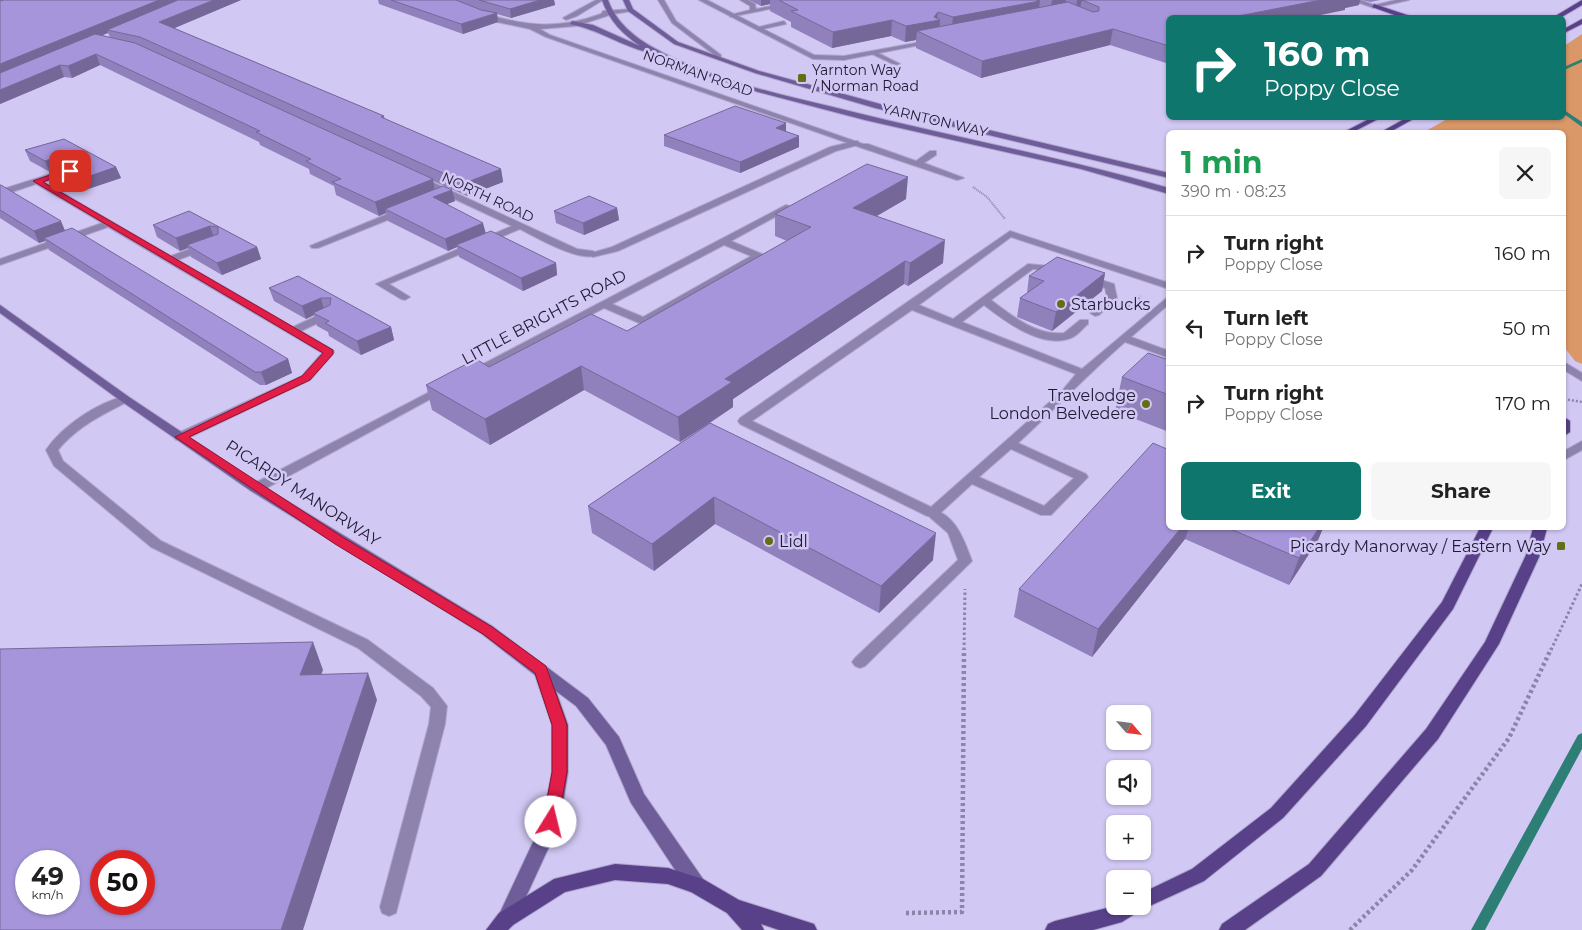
<!DOCTYPE html>
<meta charset="utf-8">
<style>
body{margin:0;font-family:Montserrat,sans-serif;background:#f6f6f6;color:#222;height:100vh;display:flex;flex-direction:column;font-size:19px;white-space:nowrap}
*{box-sizing:border-box;margin:0}
p{font-size:16px;color:#767676}
.icon{flex:none;width:28px;height:28px;fill:none;stroke:currentColor;stroke-width:2;stroke-linecap:round;stroke-linejoin:round}
.map{position:relative;flex:1;overflow:hidden}
.side{position:absolute;left:1166px;top:130px;width:400px;height:400px;display:flex;flex-direction:column;background:#fff;border-radius:8px;box-shadow:0 1px 4px #0004}
.side>*{flex:none}
.banner{position:absolute;left:1166px;top:15px;width:400px;height:105px;border-radius:8px;box-shadow:0 1px 4px #0004;background:#0f766e;color:#fff;overflow:hidden}
.needle{width:32px;rotate:118deg}
.fabs{position:absolute;left:1106px;top:705px;display:grid;gap:10px}
.fabs a{display:grid;place-items:center;width:45px;height:45px;border-radius:8px;background:#fff;box-shadow:0 1px 4px #0004;font-size:25px}
.speed{position:absolute;left:15px;top:850px;display:flex;gap:10px;font-size:25px;font-weight:700;text-align:center}
.speed>*{display:grid;place-content:center;width:65px;height:65px;border-radius:50%;background:#fff;box-shadow:0 1px 4px #0004;line-height:1}
.speed small{font-size:12px;font-weight:400}
.speed .limit{border:8px solid #d22;background:#fff;color:#111}
.pin{position:absolute;display:grid;place-items:center;width:42px;height:42px;color:#fff;margin:-21px;border-radius:10px;box-shadow:0 2px 8px #0006}
.me{position:absolute;width:55px;margin:-28px;rotate:9deg;stroke-linejoin:round;filter:drop-shadow(0 0 4px #0008)}
.turn{display:flex;align-items:center;gap:18px;height:105px;padding:0 15px;font-size:22px}
.turn .icon{width:65px;height:65px;stroke-width:2.5}
.turn b{display:block;font-size:35px;line-height:42px}
.round{display:grid;place-items:center;flex:none;width:52px;height:52px;border-radius:8px;background:#f6f6f6}
.overview{display:flex;align-items:center;justify-content:space-between;height:85px;padding:0 15px}
h1{font-size:30px;font-weight:700;line-height:38px;color:#1e9e55}
.action{display:flex;gap:10px;margin-top:auto;padding:10px 15px}
.action a{flex:1;height:58px;border-radius:8px;background:#0f766e;color:#fff;font-size:20px;font-weight:700;line-height:58px;text-align:center}
.action a+a{background:#f6f6f6;color:#222}
ul{padding:0;list-style:none}
li{display:flex;align-items:center;gap:15px;height:75px;padding:0 15px;border-top:1px solid #e0e0e0}
li div{flex:1}
li b{display:block;font-size:19px}
li em{font-style:normal}
.map>svg:first-child{display:block}
.green{fill:#da9868}
.lines{fill:none;stroke-linecap:round;stroke-linejoin:round}
.stream{fill:#2d7e75;fill-rule:evenodd}
.lane-casing{stroke:#afa5ce;stroke-width:2}
.street-casing{stroke:#afa5ce;stroke-width:2}
.secondary-casing{stroke:#afa5ce;stroke-width:2}
.primary-casing{stroke:#afa5ce;stroke-width:2}
.path-far3{stroke:#8d84a9;stroke-width:2;stroke-dasharray:1 1;stroke-linecap:butt}
.path-far2{stroke:#8d84a9;stroke-width:2.5;stroke-dasharray:2 2;stroke-linecap:butt}
.path-far1{stroke:#8d84a9;stroke-width:3;stroke-dasharray:2.5 2.5;stroke-linecap:butt}
.path{stroke:#8d84a9;stroke-width:4.5;stroke-dasharray:3 3;stroke-linecap:butt}
.lane{fill:#8d83ac;fill-rule:evenodd}
.street{fill:#8d83ac;fill-rule:evenodd}
.secondary{fill:#6e5d98;fill-rule:evenodd}
.primary{fill:#584189;fill-rule:evenodd}
.wall{fill:#9080bc;fill-rule:evenodd}
.shaded-wall{fill:#756899}
.building{fill:#a795db;stroke:#756899;fill-rule:evenodd}
.route{fill:#e11d48;stroke:#92132f}
.poi-dot{fill:#646e15;stroke:#d2c8f4;stroke-width:2}
.labels{text-anchor:middle;dominant-baseline:central;stroke-width:5;stroke-linejoin:round;paint-order:stroke}
.far-poi-label{font-size:14px;fill:#211a34;stroke:#d2c8f4;text-anchor:start}
.far-street-label{font-size:14px;fill:#211a34;stroke:#d2c8f4}
.poi-label{font-size:16px;fill:#211a34;stroke:#d2c8f4;text-anchor:start}
.street-label{font-size:16px;fill:#211a34;stroke:#d2c8f4}
</style>
<div class="map">
<svg width="1582" height="930" viewBox="0 0 1582 930">
<rect width="100%" height="100%" fill="#d2c8f4"/>
<polygon class="green" points="1582,34 1582,364 1575,361 1564,347 1564,132 1424,132 1449,118 1564,118 1564,46"/>
<g class="lines">
<g class="stream">
<polygon points="1582,59 1582,62 1564,70 1564,67"/>
<polygon points="1564,110 1582,122 1582,127 1564,114"/>
<polygon points="1582,733 1582,749 1485,930 1471,930 1578,735"/>
</g>
<defs>
<g id="lane">
<polygon points="740,0 748,0 755,4 756,9 802,0 815,0 730,17 730,15 750,10 750,6"/>
<polygon points="1396,0 1409,0 1374,8 1371,6"/>
<polygon points="784,21 786,24 758,30 755,28"/>
<polygon points="872,52 876,52 900,64 895,65 872,54"/>
<polygon points="855,141 858,141 858,145 836,151 618,251 593,257 588,254 612,247 830,147"/>
<polygon points="862,144 868,144 916,161 930,151 936,151 936,155 924,163 964,178 957,180 862,148"/>
<path d="M786,205L793,207L731,241L762,254V258L647,323H639L604,308L476,375H468L466,373ZM724,245L751,256L643,317L612,304Z"/>
<polygon points="402,208 406,211 405,213 318,248 312,248 310,246"/>
<path d="M1010,231L1169,283V289L1011,237L919,305L953,319L1028,264L1061,267L1063,269L1058,272L1033,269L991,300C1012,316 1037,336 1064,333L1080,320H1088V324C1083,328 1079,334 1073,337C1044,351 1006,322 984,305L962,322L1082,369L1169,296V304L1131,337L1169,351V358L1125,342C1088,374 1054,410 1018,443L1086,474L1088,477L1051,515H1041L972,484L937,516H927L740,424L738,421L740,418ZM912,310L1076,374L1062,391L931,507L752,421ZM1011,449L1074,478L1044,506L979,477Z"/>
<polygon points="1089,276 1114,284 1117,298 1099,315 1095,316 1090,313 1107,297 1105,288 1086,281 1086,277"/>
<polygon points="443,385 447,386 449,388 447,390 261,491 251,491 250,488 251,485"/>
<path d="M125,396L131,399L129,401C103,414 77,427 58,450L63,461L161,541L368,640L433,688L447,706L445,724L396,913L389,916L382,913L380,907L429,724L431,707L421,696L358,648L151,547L54,466L46,450C62,426 97,403 125,396Z"/>
</g>
<g id="street">
<polygon points="596,0 603,0 577,16 566,20 563,18"/>
<polygon points="658,0 664,0 676,21 721,55 721,57 717,57 672,23"/>
<polygon points="699,0 707,0 814,55 844,56 932,40 935,42 844,60 813,59"/>
<polygon points="1351,0 1360,0 1377,6 1374,8"/>
<path d="M632,9V11L613,14L576,26L540,29L550,35L869,146L862,148L546,37L530,29L497,22L479,15L482,13C527,26 556,30 601,14L603,11Z"/>
<polygon points="72,167 79,169 44,182 171,256 203,244 209,244 209,248 178,260 293,327 325,312 333,312 333,316 301,331 333,350 334,352 333,354 310,380 184,440 176,440 174,437 176,434 302,376 322,353 108,227 0,265 0,259 102,223 36,184 0,196 0,190"/>
<path d="M419,176L577,249L593,251L598,254C584,265 535,237 520,229L389,284L410,297L405,300L401,299L376,284L512,226L416,181V177Z"/>
<polygon points="1564,362 1582,373 1582,381 1564,370"/>
<polygon points="1582,441 1582,450 1564,460 1564,451"/>
<path d="M932,509C956,515 964,540 972,561L865,666L860,668L855,666L852,662L855,658L958,560L948,533L925,513Z"/>
</g>
<g id="secondary">
<path d="M602,0H608C616,22 634,37 654,48C711,80 778,94 841,109C937,133 1034,152 1129,177L1169,188V194L1081,169L865,120L758,92L696,72L646,49L643,51C616,43 599,30 570,24L572,21L593,25L640,46C623,34 609,21 602,0Z"/>
<polygon points="623,0 629,0 633,9 678,42 759,71 880,104 1169,173 1169,178 875,108 755,73 674,44 628,11"/>
<polygon points="0,305 129,397 261,485 492,626 588,698 619,737 644,794 703,879 705,885 703,891 696,893 689,891 631,803 606,745 576,706 556,691 568,725 568,772 560,823 513,925 506,928 499,925 497,919 542,823 552,772 552,725 535,675 482,634 251,491 121,401 0,313"/>
</g>
<g id="primary">
<polygon points="1582,0 1582,5 1560,18 1552,18"/>
<polygon points="1374,4 1413,17 1414,18 1403,18 1372,7"/>
<polygon points="1582,19 1582,24 1564,33 1564,29"/>
<polygon points="1371,118 1380,118 1353,132 1344,132"/>
<polygon points="1406,118 1415,118 1390,132 1381,132"/>
<polygon points="1564,417 1570,421 1570,432 1564,436"/>
<polygon points="1480,528 1493,528 1453,609 1366,726 1283,818 1204,881 1141,910 1122,922 1093,930 1045,930 1048,924 1055,921 1115,906 1142,906 1142,893 1192,869 1271,808 1354,716 1442,602"/>
<polygon points="1533,528 1547,528 1540,555 1499,644 1438,739 1321,876 1245,930 1219,930 1222,924 1309,864 1426,729 1485,642 1526,555"/>
<polygon points="615,864 668,868 703,879 739,900 814,924 817,930 779,930 761,924 764,930 742,930 727,913 691,892 668,884 615,880 565,892 513,925 508,930 486,930 499,913 554,879"/>
</g>
</defs>
<use href="#lane" class="lane-casing"/>
<use href="#street" class="street-casing"/>
<use href="#secondary" class="secondary-casing"/>
<use href="#primary" class="primary-casing"/>
<polyline class="path-far3" points="973,187 987,197 1005,219"/>
<g class="path-far2">
<polyline points="1129,307 1141,296"/>
<polyline points="1564,399 1582,402"/>
</g>
<g class="path-far1">
<polyline points="964,650 965,589"/>
<polyline points="1551,650 1582,584"/>
</g>
<g class="path">
<polyline points="906,913 962,912 964,649"/>
<polyline points="1350,930 1412,870 1509,738 1551,649"/>
</g>
<use href="#lane" class="lane"/>
<use href="#street" class="street"/>
<use href="#secondary" class="secondary"/>
<use href="#primary" class="primary"/>
</g>
<g class="wall">
<path d="M0,0H241L174,28L384,116L385,119L501,169L503,182L467,196L433,181L435,189L455,201L447,204L485,233L556,263L557,275L523,291L459,257L457,247L448,251L388,221L386,213L379,216L336,195L334,186L310,174L309,169L260,145L259,142L100,65L72,78L64,77L0,104ZM108,33L110,37L101,35Z"/>
<polygon points="378,0 554,0 555,5 511,18 497,14 498,22 463,34 379,4"/>
<polygon points="749,0 1360,0 1359,5 1345,8 1345,10 1169,18 1169,64 1110,45 981,78 916,48 916,40 905,42 891,36 832,48 791,27 791,22 770,11 770,4 761,6"/>
<polygon points="1361,0 1380,0 1371,2"/>
<polygon points="786,123 786,131 799,147 740,173 664,146 664,135"/>
<polygon points="64,139 116,167 121,178 82,191 60,178 57,170 50,172 30,161 25,150"/>
<polygon points="0,185 65,230 288,359 292,373 266,385 260,385 49,250 45,241 39,243 0,218"/>
<polygon points="906,199 876,216 943,263 908,286 904,284 733,399 733,407 710,423 933,560 879,613 715,524 654,571 592,533 588,506 705,426 680,442 584,390 490,445 432,410 426,385 489,367 627,331 787,241 775,236 775,214"/>
<polygon points="617,208 619,220 584,235 556,223 554,211"/>
<polygon points="189,211 257,247 261,259 222,275 191,257 188,248 180,251 157,237 153,225"/>
<polygon points="1105,273 1102,291 1052,331 1017,317 1020,298 1027,293 1029,276"/>
<polygon points="298,276 391,327 394,340 361,355 329,336 328,332 317,326 314,315 306,319 274,301 269,288"/>
<polygon points="1169,360 1169,432 1115,411 1122,377"/>
<polygon points="1169,528 1323,528 1318,540 1289,585 1185,539 1092,657 1014,617 1019,589"/>
</g>
<g class="shaded-wall">
<polygon points="159,0 187,0 107,30 108,33 0,77 0,64"/>
<polygon points="214,0 241,0 163,33 159,22"/>
<polygon points="540,0 554,0 555,5 511,18 510,9"/>
<polygon points="761,0 770,0 770,4 761,6"/>
<polygon points="1052,0 1066,0 1064,11 1050,14"/>
<polygon points="1077,0 1082,0 1080,8 1076,9"/>
<polygon points="1321,0 1360,0 1359,5 1345,8 1345,10 1306,18 1228,18"/>
<polygon points="1040,1 1038,16 951,33 953,17"/>
<polygon points="938,12 937,20 940,20 939,36 917,31 916,40 905,42 906,26 934,17"/>
<polygon points="497,13 498,22 463,34 461,24"/>
<polygon points="892,20 891,36 832,48 833,32"/>
<polygon points="1113,29 1110,45 981,78 982,61"/>
<polygon points="96,54 100,65 72,78 68,66"/>
<polygon points="60,65 64,77 0,104 0,90"/>
<polygon points="786,123 786,134 776,128"/>
<polygon points="799,136 799,147 740,173 740,162"/>
<polygon points="78,151 82,162 55,167 57,170 50,172 45,161"/>
<polygon points="116,167 121,178 82,191 78,180"/>
<polygon points="501,169 503,182 467,196 465,183"/>
<polygon points="908,177 906,199 853,230 853,208"/>
<polygon points="433,179 435,192 385,209 386,213 379,216 375,202"/>
<polygon points="452,190 455,201 435,209 433,197"/>
<polygon points="617,208 619,220 584,235 583,223"/>
<polygon points="61,221 66,233 44,238 45,241 39,243 34,231"/>
<polygon points="483,223 486,234 456,245 457,247 448,251 445,239"/>
<polygon points="210,226 214,238 187,245 188,248 180,251 176,238"/>
<polygon points="945,240 943,263 908,286 910,263"/>
<polygon points="257,247 261,259 222,275 217,263"/>
<polygon points="905,261 904,284 733,399 733,407 680,442 678,417 725,379"/>
<polygon points="556,263 557,275 523,291 521,278"/>
<polygon points="1105,273 1102,291 1052,331 1056,312"/>
<polygon points="321,298 324,310 313,313 314,315 306,319 302,306"/>
<polygon points="391,327 394,340 361,355 357,341"/>
<polygon points="288,359 292,373 266,385 261,372"/>
<polygon points="581,366 584,390 490,445 485,419"/>
<polygon points="714,497 715,524 654,571 652,544"/>
<polygon points="1181,528 1189,528 1185,539 1092,657 1098,629"/>
<polygon points="1319,528 1323,528 1318,540 1289,585 1299,558"/>
<polygon points="936,533 933,560 879,613 881,586"/>
<polygon points="313,642 323,670 310,702 300,675"/>
<polygon points="368,673 377,700 303,930 281,930"/>
</g>
<g class="building">
<polygon points="4,0 159,0 0,64 0,1"/>
<polygon points="178,0 214,0 159,22 384,116 381,117 501,169 465,183 140,37 107,30"/>
<polygon points="391,0 456,0 481,10 497,13 461,24"/>
<polygon points="479,0 540,0 510,9"/>
<polygon points="779,0 1036,0 1040,1 953,17 938,12 934,17 940,20 906,26 892,20 833,32 791,11 798,10"/>
<polygon points="1082,0 1321,0 1228,18 1169,18 1169,46 1113,29 982,61 917,31 1068,2 1093,12 1099,11 1099,7"/>
<polygon points="95,34 135,43 433,179 375,202 332,182 341,179 306,161 311,159 256,132 260,131 96,54 68,66 60,65 0,90 0,73"/>
<polygon points="735,106 786,123 776,128 799,136 740,162 664,135"/>
<polygon points="64,139 116,167 78,180 55,167 86,157 86,153 78,151 45,161 25,150"/>
<polygon points="867,164 908,177 853,208 945,240 910,263 905,261 725,379 732,382 678,417 581,366 485,419 426,385 476,359 489,367 591,314 627,331 811,227 775,214"/>
<polygon points="0,185 1,185 61,221 34,231 0,210"/>
<polygon points="443,186 452,190 433,197 483,223 445,239 385,209"/>
<polygon points="589,196 617,208 583,223 554,211"/>
<polygon points="189,211 257,247 217,263 187,245 218,234 218,227 210,226 176,238 153,225"/>
<polygon points="72,228 288,359 261,372 255,372 44,238"/>
<polygon points="491,231 556,263 521,278 456,245"/>
<polygon points="1057,257 1105,273 1056,312 1020,298 1044,281 1029,276"/>
<polygon points="298,276 391,327 357,341 325,323 329,321 313,313 330,305 331,298 321,298 302,306 269,288"/>
<polygon points="1148,353 1169,360 1169,395 1122,377"/>
<polygon points="710,423 936,533 881,586 714,497 652,544 588,506"/>
<polygon points="1153,443 1169,450 1169,528 1181,528 1098,629 1019,589"/>
<polygon points="1228,528 1319,528 1299,558"/>
<path d="M313,642L300,675L368,673L281,930H0V649ZM26,861H69V904H26ZM101,861H144V904H101Z"/>
</g>
<polygon class="route" points="67,169 74,171 43,182 333,350 333,354 310,380 189,437 344,538 492,627 546,666 567,725 567,772 557,827 551,829 546,827 543,822 552,772 552,725 535,673 483,634 335,544 175,437 302,376 323,353 33,181"/>
<g class="poi-dot">
<rect x="797" y="73" width="10" height="10" rx="2.5"/>
<circle cx="1061" cy="304" r="5"/>
<circle cx="1146" cy="404" r="5"/>
<circle cx="769" cy="541" r="5"/>
<rect x="1556" y="541" width="10" height="10" rx="2.5"/>
</g>
<g class="labels">
<g class="far-poi-label">
<text x="812" y="70">Yarnton Way<tspan x="812" dy="16">/ Norman Road</tspan></text>
</g>
<g class="far-street-label">
<text transform="translate(698 73) rotate(19)">NORMAN ROAD</text>
<text transform="translate(935 120) rotate(13)">YARNTON WAY</text>
<text transform="translate(488 197) rotate(25)">NORTH ROAD</text>
</g>
<g class="poi-label">
<text x="1071" y="304">Starbucks</text>
<text x="1136" y="395" text-anchor="end">Travelodge<tspan x="1136" dy="18">London Belvedere</tspan></text>
<text x="779" y="541">Lidl</text>
<text x="1551" y="546" text-anchor="end">Picardy Manorway / Eastern Way</text>
</g>
<g class="street-label">
<text transform="translate(544 317) rotate(-28)">LITTLE BRIGHTS ROAD</text>
<text transform="translate(303 493) rotate(33)">PICARDY MANORWAY</text>
</g>
</g>
</svg>
<div class="fabs">
<a><svg class="needle" viewBox="-14 -14 28 28"><path d="M0-13l5 13h-10z" fill="#e53935"/><path d="M0 13l5-13h-10z" fill="#767676"/></svg></a>
<a><svg class="icon" aria-label="sound" viewBox="0 0 24 24"><path d="M4 9h4l5-4v14l-5-4H4zM17 9q2 3 0 6"/></svg></a>
<a>+</a>
<a>−</a>
</div>
<div class="speed"><div>49<small>km/h</small></div><div class="limit">50</div></div>
<div class="pin" style="left:70px;top:171px;background:#d93025"><svg class="icon" aria-label="arrive" viewBox="0 0 24 24"><path d="M6 21V4h12l-3 4 3 4H6"/></svg></div>
<svg class="me" style="left:551px;top:822px" viewBox="-20 -20 40 40"><circle r="19" fill="#fff"/><path d="M0-13L10 11 0 6-10 11z" fill="#e11d48"/></svg>
<div class="banner">
<div class="turn"><svg class="icon" aria-label="right" viewBox="0 0 24 24"><path d="M7 20v-9h11M14 6l5 5-5 5"/></svg><div><b>160 m</b>Poppy Close</div></div>
</div>
<section class="side">
<div class="overview"><div><h1>1 min</h1><p>390 m · 08:23</p></div><a class="round"><svg class="icon" aria-label="close" viewBox="0 0 24 24"><path d="M6 6l12 12M18 6L6 18"/></svg></a></div>
<ul>
<li><svg class="icon" aria-label="right" viewBox="0 0 24 24"><path d="M7 20v-9h11M14 6l5 5-5 5"/></svg><div><b>Turn right</b><p>Poppy Close</p></div><em>160 m</em></li>
<li><svg class="icon" aria-label="left" viewBox="0 0 24 24"><path d="M17 20v-9H6M10 6l-5 5 5 5"/></svg><div><b>Turn left</b><p>Poppy Close</p></div><em>50 m</em></li>
<li><svg class="icon" aria-label="right" viewBox="0 0 24 24"><path d="M7 20v-9h11M14 6l5 5-5 5"/></svg><div><b>Turn right</b><p>Poppy Close</p></div><em>170 m</em></li>
</ul>
<div class="action"><a>Exit</a><a>Share</a></div>
</section>
</div>
